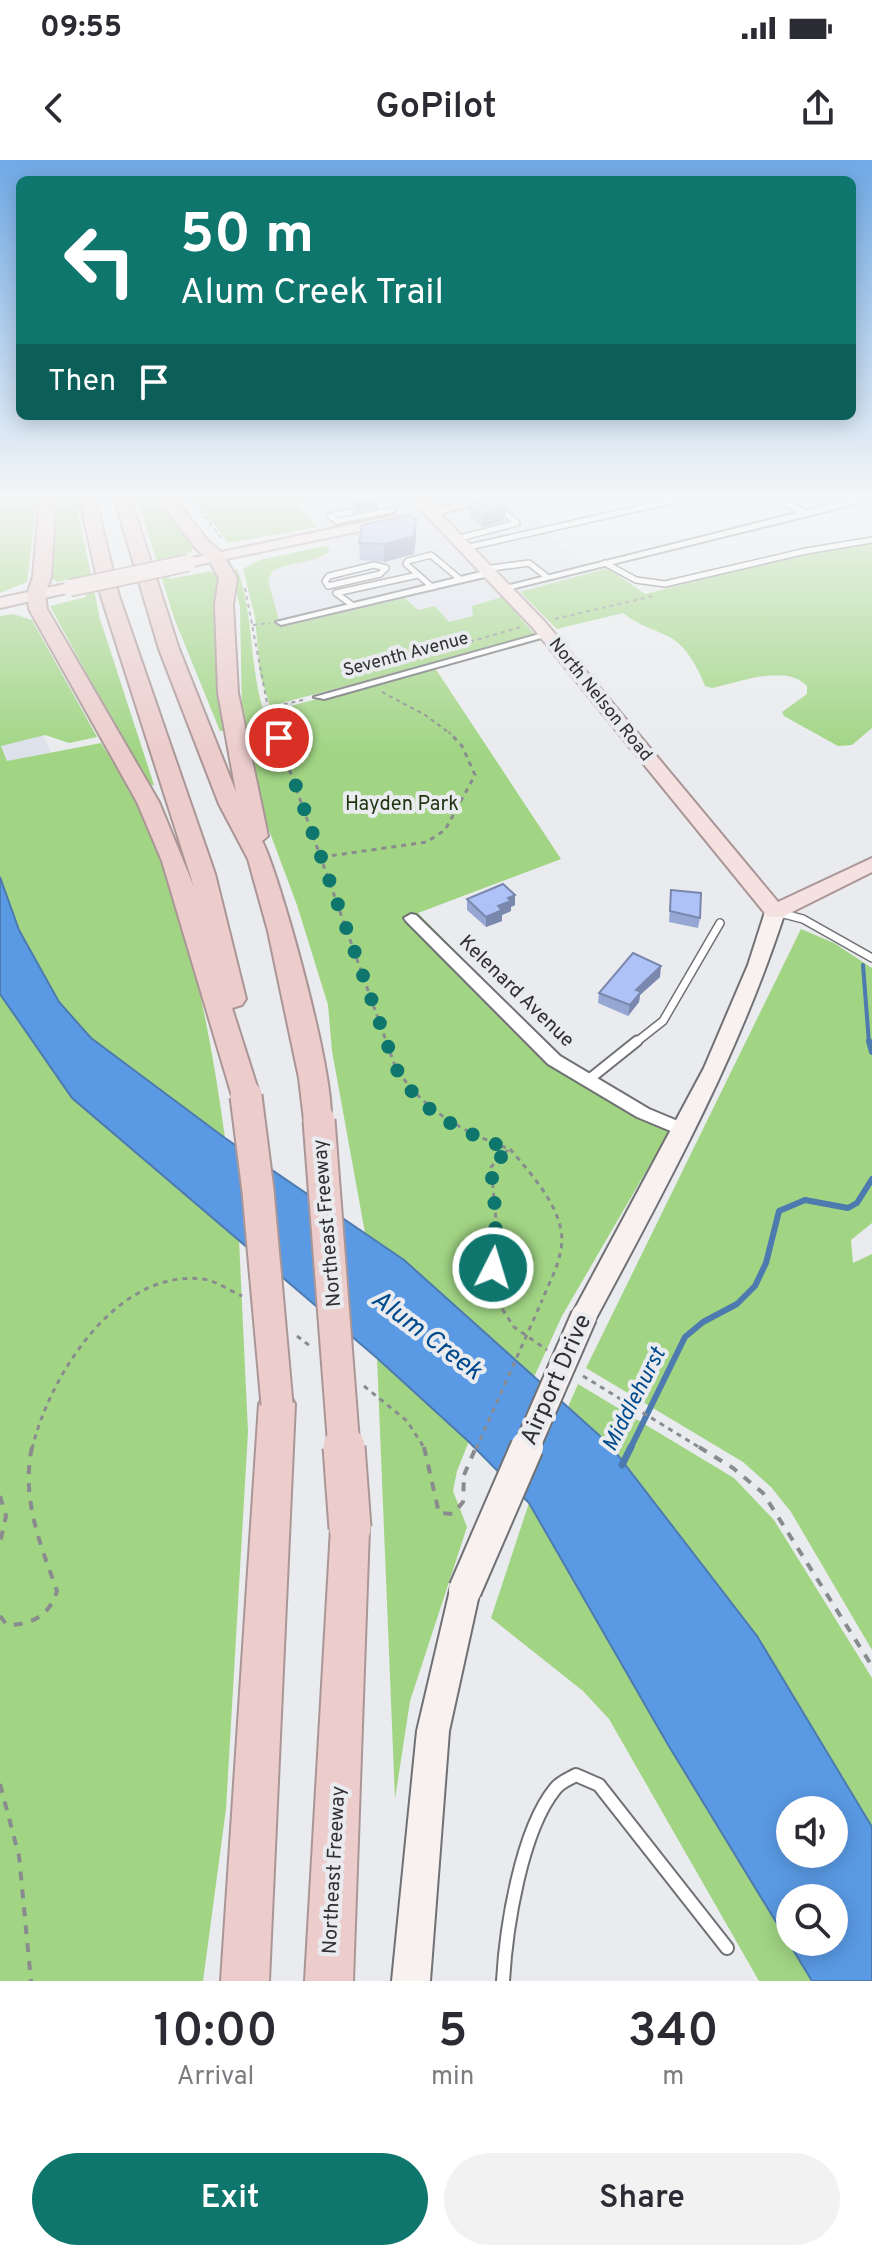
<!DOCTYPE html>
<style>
body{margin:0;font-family:Overpass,sans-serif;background:#f2f2f3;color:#2b2b33;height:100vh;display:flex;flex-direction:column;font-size:30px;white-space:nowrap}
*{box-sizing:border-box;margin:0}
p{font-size:26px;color:#7c7c81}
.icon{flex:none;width:44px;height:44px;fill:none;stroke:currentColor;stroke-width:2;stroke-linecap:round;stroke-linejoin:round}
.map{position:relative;height:1821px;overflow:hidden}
.side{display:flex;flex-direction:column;background:#fff;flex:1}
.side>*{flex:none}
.guide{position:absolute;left:16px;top:16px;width:840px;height:244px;border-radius:12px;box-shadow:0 4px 20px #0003;background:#0f766e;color:#fff;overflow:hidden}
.tools{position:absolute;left:776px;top:1636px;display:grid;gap:16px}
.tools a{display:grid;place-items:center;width:72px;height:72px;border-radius:50%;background:#fff;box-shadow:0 4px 20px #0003;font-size:40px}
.pin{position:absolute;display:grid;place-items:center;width:68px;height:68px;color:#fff;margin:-34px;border:4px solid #fff;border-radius:50%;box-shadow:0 2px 8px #0007}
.me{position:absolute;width:88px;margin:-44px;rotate:5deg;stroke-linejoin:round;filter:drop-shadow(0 0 6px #0008)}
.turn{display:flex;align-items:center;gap:28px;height:168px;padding:0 32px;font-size:36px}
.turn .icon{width:104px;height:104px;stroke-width:2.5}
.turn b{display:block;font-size:56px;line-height:68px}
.then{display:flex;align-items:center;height:76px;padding:0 32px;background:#0003;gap:16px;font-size:30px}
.eta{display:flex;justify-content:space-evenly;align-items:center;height:136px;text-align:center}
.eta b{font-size:48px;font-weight:600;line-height:56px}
.primary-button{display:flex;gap:16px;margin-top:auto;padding:16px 32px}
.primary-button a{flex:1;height:92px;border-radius:48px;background:#0f766e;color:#fff;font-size:32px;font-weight:600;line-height:92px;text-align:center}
.primary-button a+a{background:#f2f2f3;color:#2b2b33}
.status{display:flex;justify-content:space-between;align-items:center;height:56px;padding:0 40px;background:#fff;direction:ltr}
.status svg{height:22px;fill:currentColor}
header{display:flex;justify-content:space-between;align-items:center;height:104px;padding:0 32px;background:#fff;font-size:36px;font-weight:600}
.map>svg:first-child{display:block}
.built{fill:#dde1eb}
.green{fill:#a1d584}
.water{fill:#5a9ae4;stroke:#4d7aaf;stroke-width:2;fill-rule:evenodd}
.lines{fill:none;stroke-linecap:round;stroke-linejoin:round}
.stream-far2{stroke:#4d7aaf;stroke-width:4}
.stream-far1{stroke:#4d7aaf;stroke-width:6}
.stream{stroke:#4d7aaf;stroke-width:7}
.service-far3-casing{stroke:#707174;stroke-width:8}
.service-far2-casing{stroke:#707174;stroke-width:10}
.service-far1-casing{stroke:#707174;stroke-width:13}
.service-casing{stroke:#707174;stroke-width:16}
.minor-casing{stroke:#707174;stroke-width:4}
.secondary-casing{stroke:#707174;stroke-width:4}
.primary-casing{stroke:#aa9696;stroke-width:4}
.motorway-casing{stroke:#aa9696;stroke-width:4}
.path-far2{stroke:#8a8b8e;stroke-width:2;stroke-dasharray:4 4;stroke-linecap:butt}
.path-far1{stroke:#8a8b8e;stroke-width:3;stroke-dasharray:5 5;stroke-linecap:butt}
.path{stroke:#8a8b8e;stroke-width:4;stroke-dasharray:9 9;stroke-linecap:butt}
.service-far3{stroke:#fff;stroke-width:5}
.service-far2{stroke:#fff;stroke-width:7}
.service-far1{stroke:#fff;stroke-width:9}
.service{stroke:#fff;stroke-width:12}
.minor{fill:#fff;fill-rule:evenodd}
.secondary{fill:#f9f0f0;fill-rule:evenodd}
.primary{fill:#f4e1e0;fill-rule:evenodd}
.motorway{fill:#eccdcc;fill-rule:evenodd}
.secondary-bridge-far1-casing{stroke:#707174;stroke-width:29;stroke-linecap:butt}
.secondary-bridge-casing{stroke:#707174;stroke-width:36;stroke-linecap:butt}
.primary-bridge-casing{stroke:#aa9696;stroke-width:19;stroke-linecap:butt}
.motorway-bridge-far1-casing{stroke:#aa9696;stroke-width:35;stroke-linecap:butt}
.motorway-bridge-casing{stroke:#aa9696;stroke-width:45;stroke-linecap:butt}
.path-bridge-far1{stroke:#8a8b8e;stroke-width:3;stroke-dasharray:5 5;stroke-linecap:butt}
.path-bridge{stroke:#8a8b8e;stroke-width:4;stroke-dasharray:9 9;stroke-linecap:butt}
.secondary-bridge-far1{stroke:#f9f0f0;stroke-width:25}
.secondary-bridge{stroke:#f9f0f0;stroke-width:32}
.primary-bridge{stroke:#f4e1e0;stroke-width:16}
.motorway-bridge-far1{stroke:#eccdcc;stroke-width:31}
.motorway-bridge{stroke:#eccdcc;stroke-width:41}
.wall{fill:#96a7d4}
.shaded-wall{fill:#7a88ad}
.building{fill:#afc2f7;stroke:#7a88ad;stroke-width:2}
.route{stroke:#0f766e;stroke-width:14;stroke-dasharray:0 25.2}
.labels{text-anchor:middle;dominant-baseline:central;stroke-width:8;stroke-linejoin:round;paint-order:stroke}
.far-street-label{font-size:18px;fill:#303032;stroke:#e9ebee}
.park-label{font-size:20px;fill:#203613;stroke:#e9ebee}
.street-label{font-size:20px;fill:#303032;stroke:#e9ebee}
.water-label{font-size:22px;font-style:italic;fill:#004a8c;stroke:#e9ebee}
.near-street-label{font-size:24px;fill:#303032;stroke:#e9ebee}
.near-water-label{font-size:26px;font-style:italic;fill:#004a8c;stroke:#e9ebee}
</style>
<div class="status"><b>09:55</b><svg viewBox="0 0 49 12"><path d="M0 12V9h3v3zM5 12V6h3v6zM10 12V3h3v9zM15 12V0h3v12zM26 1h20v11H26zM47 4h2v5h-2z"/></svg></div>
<header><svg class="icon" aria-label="back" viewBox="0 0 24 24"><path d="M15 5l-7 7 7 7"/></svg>GoPilot<svg class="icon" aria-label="share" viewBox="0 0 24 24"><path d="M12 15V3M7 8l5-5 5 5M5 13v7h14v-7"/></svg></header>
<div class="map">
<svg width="872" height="1821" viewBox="0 0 872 1821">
<rect width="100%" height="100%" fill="#e9ebee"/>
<g class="built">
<polygon points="304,337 504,337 551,370 543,372 597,411 473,445 473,456 449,463 435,447 418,450 405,438 281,467 268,421 272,412 305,400 321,397 329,388 324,386 317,365 293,341"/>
<polygon points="42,573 51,592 8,602 0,582"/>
</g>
<g class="green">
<polygon points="12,337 37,337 27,422 0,433 0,346"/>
<polygon points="55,337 75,337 100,459 154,625 148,626 50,446 86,437 84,416 57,422 49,417"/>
<polygon points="137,337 159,337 191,386 192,392 165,399 169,419 211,411 217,416 227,571 220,571 174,458"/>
<polygon points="194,337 304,337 306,339 294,342 317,367 228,383"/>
<path d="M872,381V568L852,585L838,586L784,556L782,552L807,534V526C786,503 738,523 712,528L705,526C699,510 688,489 673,479C656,469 640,467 623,453L557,469L520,432L608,408L645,434L808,393Z"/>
<path d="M324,386L329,388V392C312,404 289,401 272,412L268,421L281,467L405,438L418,450L435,446L449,462L473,456L472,446L502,437L536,476L270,546L260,514L255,457L243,409L260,400Z"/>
<path d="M237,408C254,454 249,505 264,553L435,508L561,699L418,753L564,901L623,940L676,960L562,1156L534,1217L404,1100L365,1073L332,891L328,845L297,745L257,638L242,558L240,447L232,413Z"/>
<path d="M13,454L32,460L97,577L69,583L45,575L1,586L7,601L101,583C115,606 130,629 141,653C188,754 210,868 225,978L205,963L130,952L0,753V456Z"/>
<polygon points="801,769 834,783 872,808 872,1063 851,1080 853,1103 872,1094 872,1490 791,1352 771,1327 743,1302 586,1208"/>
<polygon points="0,834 72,938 239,1080 248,1272 226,1649 203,1821 0,1821"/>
<polygon points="377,1198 469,1281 457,1311 453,1331 467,1367 410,1541 395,1639"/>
<polygon points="578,1224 734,1318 774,1360 872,1518 872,1667 757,1476 611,1285 568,1247"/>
<polygon points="529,1343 667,1583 812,1821 759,1821 609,1559 583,1531 491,1458"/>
</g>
<path class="water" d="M0,717L19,770L59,842L91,878L225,978L404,1100L610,1285L757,1476L872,1667V1821H812L667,1583L529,1343L468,1281L377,1198L72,938L0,834ZM790,1650H834V1694H790ZM790,1738H834V1782H790Z"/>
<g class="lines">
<polyline class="stream-far2" points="863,805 869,883"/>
<g class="stream-far1">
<polyline points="869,881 872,892"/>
<polyline points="630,1289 685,1177 703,1162 737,1144 755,1126 766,1103 779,1051 805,1040 848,1048 857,1043 872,1019"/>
</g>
<polyline class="stream" points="622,1305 631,1287"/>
<defs>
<g id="service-far3">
<polyline points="380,346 417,338"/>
<polyline points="337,361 393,350"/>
<polyline points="338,362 330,356 351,352"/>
<polyline points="456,379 517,363 497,347"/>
<polyline points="465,388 688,337"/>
<polyline points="605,403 636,420 665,424 806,391 872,380"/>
<polygon points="374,405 386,408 380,414 328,426 325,421 329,416"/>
<polyline points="485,409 529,403 547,417"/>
<polyline points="432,427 406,404 408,401 431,395 461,420"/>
<polyline points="352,445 336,433 418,415"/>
</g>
<g id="service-far2">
<polyline points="776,752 803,759 872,798"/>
<polyline points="635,883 663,861 720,763"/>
</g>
<polyline id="service-far1" points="587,921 637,881"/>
<path id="service" d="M503,1821C506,1768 521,1671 555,1629C560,1622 569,1619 576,1615L599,1625L727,1788"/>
<g id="minor">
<polygon points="772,337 782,337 806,350 861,337 872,337 872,340 503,431 498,428 797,353"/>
<polygon points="489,410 493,411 493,415 281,465 276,462"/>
<polygon points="543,473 552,475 324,539 314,537"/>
<polygon points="411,754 416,755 560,896 649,949 690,966 692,970 690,974 678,974 637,957 548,904 406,761 404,758"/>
</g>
<g id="secondary">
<polygon points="482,337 505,337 430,356 424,352"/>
<path d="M775,746L785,752C738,898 665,1029 593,1164L584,1167L575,1164L571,1156L704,908L748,805L765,752Z"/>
<polygon points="465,1415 476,1419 480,1430 449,1571 430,1821 392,1821 417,1571 450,1430 454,1419"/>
</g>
<g id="primary">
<polygon points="409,337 424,337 545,462 778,742 872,698 872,712 782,757 768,757 533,468"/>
<polygon points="393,356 398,357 398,363 188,407 181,403 188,399"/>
<polygon points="70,423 75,425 75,431 0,448 0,438"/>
</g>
<g id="motorway">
<polygon points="40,337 56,337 51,417 45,435 47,449 159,642 194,727 101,436 79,337 95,337 119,436 215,714 246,839 242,845 232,848 260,936 256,943 246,946 236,943 232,936 162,701 137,642 29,449 27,435 33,417"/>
<path d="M114,337H130L179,489L236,632L218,533L215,444L219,418L209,400L195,388L158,337H174L207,380L222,393L237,418L233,444L238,533L268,676L262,681C280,714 343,942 329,968L319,971L309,968L304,960L299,918L268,771L248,699L219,644L159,489Z"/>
<polygon points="277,1229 289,1233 295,1244 269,1821 221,1821 259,1244 265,1233"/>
<polygon points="350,1350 363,1355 369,1368 353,1821 305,1821 331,1368 337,1355"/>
</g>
</defs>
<use href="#service-far3" class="service-far3-casing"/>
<use href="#service-far2" class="service-far2-casing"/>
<use href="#service-far1" class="service-far1-casing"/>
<use href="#service" class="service-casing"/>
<use href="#minor" class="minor-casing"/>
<use href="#secondary" class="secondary-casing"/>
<use href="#primary" class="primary-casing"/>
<use href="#motorway" class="motorway-casing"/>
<g class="path-far2">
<polyline points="190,337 222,379"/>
<polyline points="245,428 268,548 277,574"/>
<polyline points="555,459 653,436"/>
<polyline points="253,465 270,463"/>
<polyline points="424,495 521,467"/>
<polyline points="382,532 425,555 451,574"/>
<polyline points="268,548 307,539"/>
</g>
<g class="path-far1">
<path d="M276,572L395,906C422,950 462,971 509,989"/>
<polyline points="322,697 427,682 445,670 475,615 462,586 449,572"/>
<path d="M510,989C531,1014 568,1053 561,1089C558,1108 548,1125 541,1143"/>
<polyline points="508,990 491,1007 496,1059 491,1132 514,1167 547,1190"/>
<polyline points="297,1176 310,1186"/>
<polyline points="583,1216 702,1289"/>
<polyline points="364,1226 407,1261 425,1289"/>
<path d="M32,1289C49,1217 116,1109 202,1119C215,1120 230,1131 242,1136"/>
</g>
<g class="path">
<polyline points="424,1287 439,1353 453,1354 463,1342 464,1315"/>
<polyline points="699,1287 733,1308 763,1333 872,1506"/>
<polyline points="0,1336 6,1356 0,1383"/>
<path d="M0,1456L7,1465C32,1465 50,1455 57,1431C40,1383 21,1339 32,1287"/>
<polyline points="0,1624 19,1696 31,1821"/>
</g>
<use href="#service-far3" class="service-far3"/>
<use href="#service-far2" class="service-far2"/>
<use href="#service-far1" class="service-far1"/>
<use href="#service" class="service"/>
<use href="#minor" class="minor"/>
<use href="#secondary" class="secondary"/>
<use href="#primary" class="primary"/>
<use href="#motorway" class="motorway"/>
<defs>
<polyline id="secondary-bridge-far1" points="526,1289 584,1156"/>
<polyline id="secondary-bridge" points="465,1430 527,1287"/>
<polyline id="primary-bridge" points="70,428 188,403"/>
<g id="motorway-bridge-far1">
<polyline points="246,936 258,1031 277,1244"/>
<polyline points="319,960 344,1289"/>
</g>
<polyline id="motorway-bridge" points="344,1287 350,1368"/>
</defs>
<use href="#secondary-bridge-far1" class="secondary-bridge-far1-casing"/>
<use href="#secondary-bridge" class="secondary-bridge-casing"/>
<use href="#primary-bridge" class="primary-bridge-casing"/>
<use href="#motorway-bridge-far1" class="motorway-bridge-far1-casing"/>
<use href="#motorway-bridge" class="motorway-bridge-casing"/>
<polyline class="path-bridge-far1" points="476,1289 541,1143"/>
<polyline class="path-bridge" points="464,1315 476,1287"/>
<use href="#secondary-bridge-far1" class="secondary-bridge-far1"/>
<use href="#secondary-bridge" class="secondary-bridge"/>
<use href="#primary-bridge" class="primary-bridge"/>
<use href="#motorway-bridge-far1" class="motorway-bridge-far1"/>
<use href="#motorway-bridge" class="motorway-bridge"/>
</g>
<g class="wall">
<polygon points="343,337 376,342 375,348 356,352 354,347 343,344"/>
<polygon points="470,344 505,348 504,361 482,367 469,357"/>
<polygon points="416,360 416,377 414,394 384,402 360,400 359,383"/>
<polygon points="671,730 700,758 698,768 669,762"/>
<polygon points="467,739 515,745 511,747 511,751 502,755 502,761 486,767 467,750"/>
<polygon points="660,817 640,835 639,842 628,856 598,843 599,833"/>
</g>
<g class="shaded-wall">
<polygon points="376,337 375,348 356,352 356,345"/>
<polygon points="505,348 504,361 482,367 482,354"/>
<polygon points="416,360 416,377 414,394 384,402 384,384"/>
<polygon points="515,735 515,745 511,747 511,751 502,755 502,761 486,767 486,757 508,738"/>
<polygon points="661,806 660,817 640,835 639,842 628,856 630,845 636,830"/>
</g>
<g class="building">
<polygon points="343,337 376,337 375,341 356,345 353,340"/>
<polygon points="493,339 505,348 482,354 470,344"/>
<polygon points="409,355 416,360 414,376 384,384 359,383 362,365"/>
<polygon points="503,724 515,735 508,738 511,741 498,746 502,750 486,757 467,739"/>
<polygon points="671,730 701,733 700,758 670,751"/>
<polygon points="633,793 661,806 636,830 641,832 630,845 599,833"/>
</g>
<linearGradient id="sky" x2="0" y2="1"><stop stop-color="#6faae6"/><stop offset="0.57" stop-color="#f5f6f7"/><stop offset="1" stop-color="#f5f6f7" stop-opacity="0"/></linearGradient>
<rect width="872" height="592" fill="url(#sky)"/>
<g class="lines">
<path class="route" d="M279,578L395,906C419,953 462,972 509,989L491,1007L496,1059L493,1108"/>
</g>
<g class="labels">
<g class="far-street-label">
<text transform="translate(406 495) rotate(-15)">Seventh Avenue</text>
<text transform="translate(600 540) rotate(51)">North Nelson Road</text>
</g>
<g class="park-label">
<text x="402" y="645">Hayden Park</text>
</g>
<g class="street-label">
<text transform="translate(516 832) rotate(44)">Kelenard Avenue</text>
<text transform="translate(328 1063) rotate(-95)">Northeast Freeway</text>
<text transform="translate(335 1710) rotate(-87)">Northeast Freeway</text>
</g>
<g class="water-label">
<text transform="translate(635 1240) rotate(-63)">Middlehurst</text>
</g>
<g class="near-street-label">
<text transform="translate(557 1220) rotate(-66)">Airport Drive</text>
</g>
<g class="near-water-label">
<text transform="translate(426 1176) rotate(37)">Alum Creek</text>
</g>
</g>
</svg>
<div class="tools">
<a><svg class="icon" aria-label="sound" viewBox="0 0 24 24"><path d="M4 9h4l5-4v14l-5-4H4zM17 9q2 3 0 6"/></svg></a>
<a><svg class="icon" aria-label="search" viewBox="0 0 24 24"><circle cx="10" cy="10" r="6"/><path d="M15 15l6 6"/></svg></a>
</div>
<div class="pin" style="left:279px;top:578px;background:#d93025"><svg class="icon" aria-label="arrive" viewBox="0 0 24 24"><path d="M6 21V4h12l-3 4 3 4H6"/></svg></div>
<svg class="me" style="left:493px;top:1108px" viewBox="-20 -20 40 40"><circle r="17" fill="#0f766e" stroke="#fff" stroke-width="3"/><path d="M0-11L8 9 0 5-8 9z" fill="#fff"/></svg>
<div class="guide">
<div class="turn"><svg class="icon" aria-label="left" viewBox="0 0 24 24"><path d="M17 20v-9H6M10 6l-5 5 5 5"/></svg><div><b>50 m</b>Alum Creek Trail</div></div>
<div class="then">Then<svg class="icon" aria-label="arrive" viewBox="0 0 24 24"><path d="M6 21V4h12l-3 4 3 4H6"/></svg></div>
</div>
</div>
<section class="side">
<div class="eta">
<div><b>10:00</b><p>Arrival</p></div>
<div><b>5</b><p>min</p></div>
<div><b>340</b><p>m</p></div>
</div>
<div class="primary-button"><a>Exit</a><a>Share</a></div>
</section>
